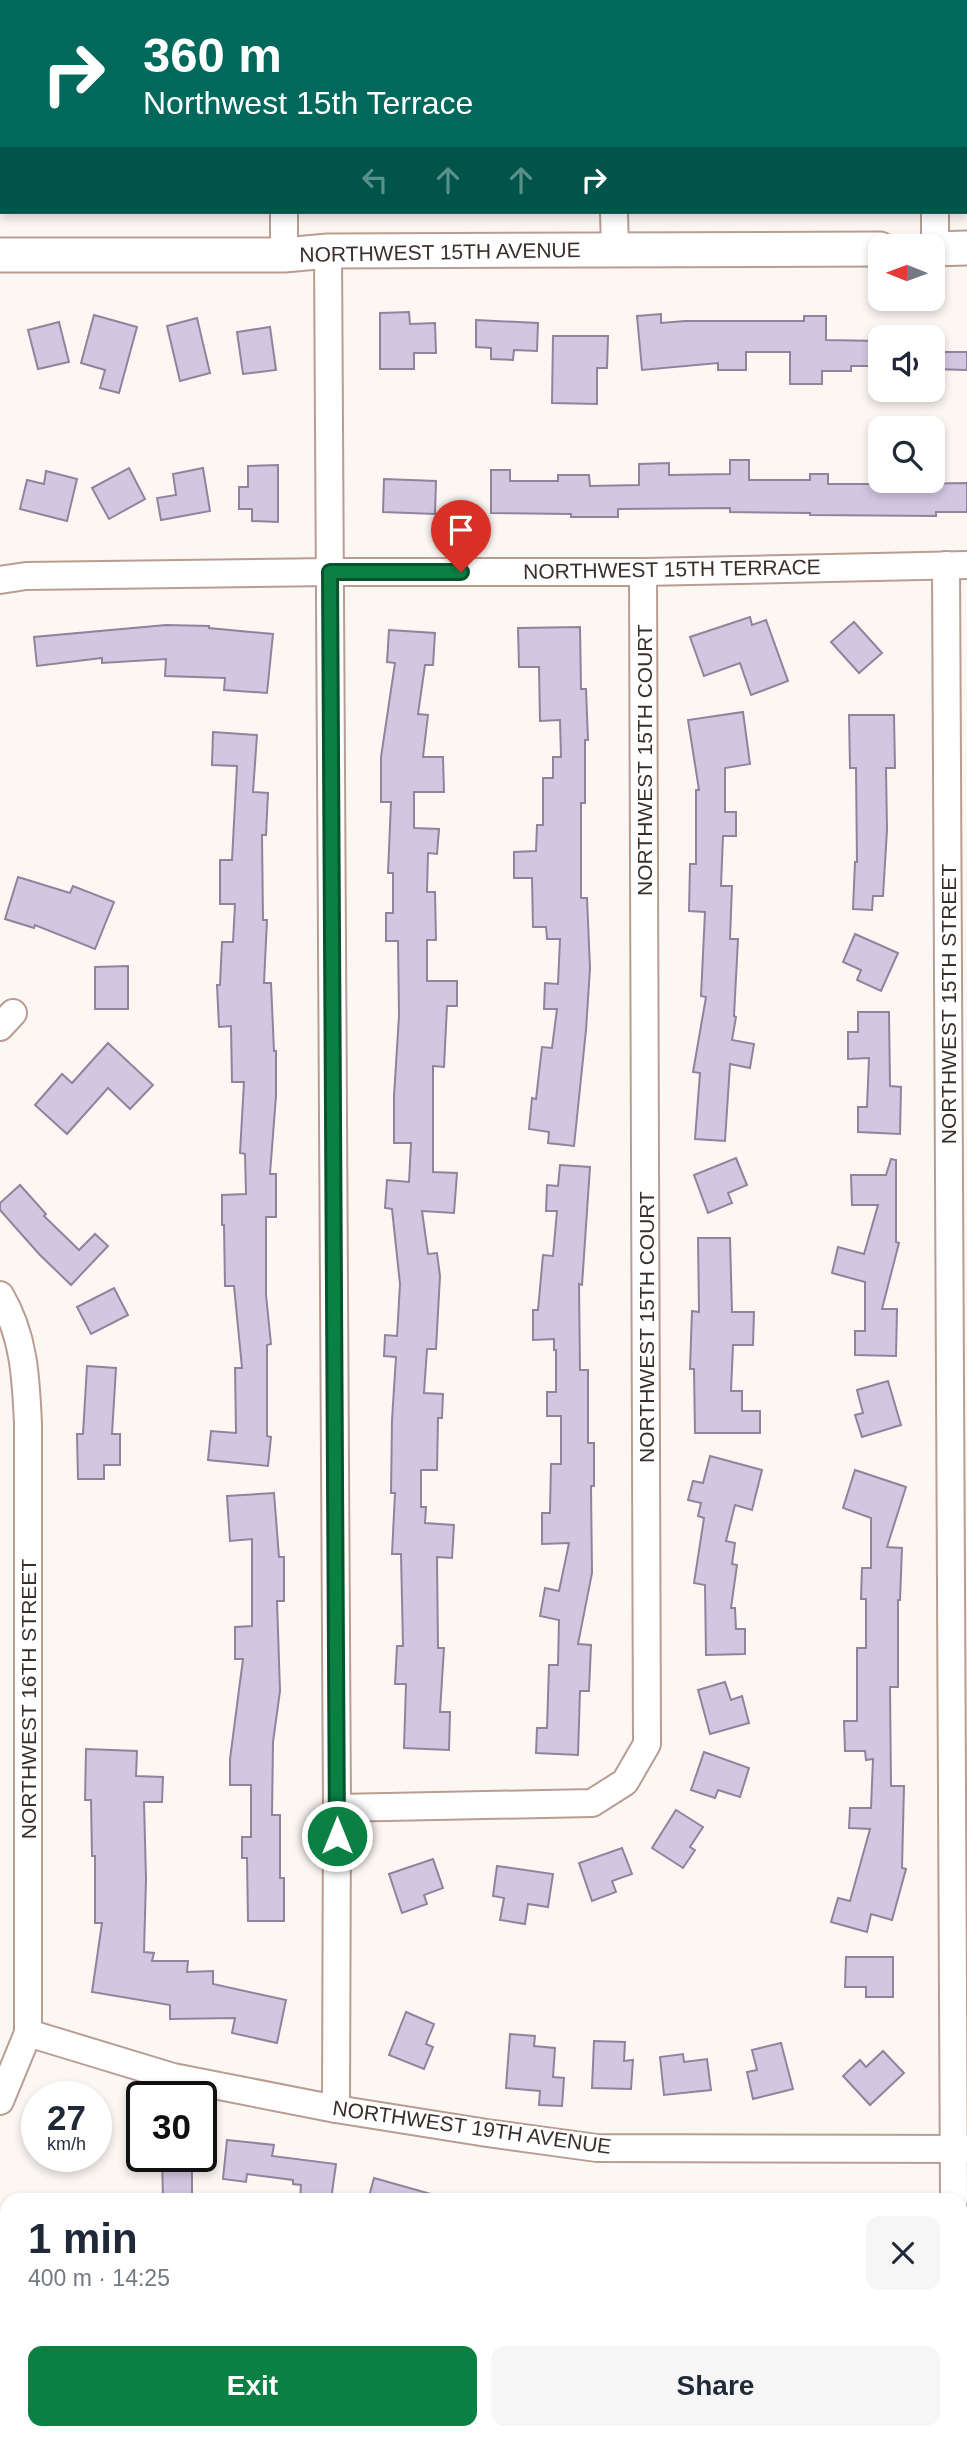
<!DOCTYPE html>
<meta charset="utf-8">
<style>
body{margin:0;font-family:Arial,sans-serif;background:#f6f6f7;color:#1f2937;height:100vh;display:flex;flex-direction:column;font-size:26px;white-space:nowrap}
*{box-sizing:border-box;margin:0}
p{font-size:23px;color:#747a83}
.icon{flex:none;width:38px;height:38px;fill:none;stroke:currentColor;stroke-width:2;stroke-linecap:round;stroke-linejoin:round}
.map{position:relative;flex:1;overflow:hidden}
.side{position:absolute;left:0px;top:2193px;width:968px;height:247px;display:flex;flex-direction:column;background:#fff;border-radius:21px 21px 0 0;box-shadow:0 4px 10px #0003}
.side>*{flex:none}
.hud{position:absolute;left:0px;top:0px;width:968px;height:214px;box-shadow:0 4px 10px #0003;background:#00695c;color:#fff;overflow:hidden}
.needle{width:46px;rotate:271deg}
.controls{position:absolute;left:868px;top:234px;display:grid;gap:14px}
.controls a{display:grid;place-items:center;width:77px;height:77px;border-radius:14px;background:#fff;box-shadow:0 4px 10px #0003;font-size:35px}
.speed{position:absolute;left:21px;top:2081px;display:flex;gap:14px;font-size:35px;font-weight:700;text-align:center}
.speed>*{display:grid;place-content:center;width:91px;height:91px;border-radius:50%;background:#fff;box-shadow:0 4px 10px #0003;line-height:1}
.speed small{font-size:18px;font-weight:400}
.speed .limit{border:4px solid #111;border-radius:10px;background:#fff;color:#111}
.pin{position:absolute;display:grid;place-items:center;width:60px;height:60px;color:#fff;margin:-72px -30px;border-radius:50% 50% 50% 0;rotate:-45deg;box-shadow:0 0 7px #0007}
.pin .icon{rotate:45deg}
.me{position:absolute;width:77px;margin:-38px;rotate:0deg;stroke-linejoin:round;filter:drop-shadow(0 0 5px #0008)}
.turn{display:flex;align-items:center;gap:24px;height:147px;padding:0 28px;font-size:32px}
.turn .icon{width:91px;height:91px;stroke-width:2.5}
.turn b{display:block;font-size:49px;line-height:60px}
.lanes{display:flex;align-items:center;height:66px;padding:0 28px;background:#0003;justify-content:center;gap:35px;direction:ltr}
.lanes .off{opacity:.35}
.round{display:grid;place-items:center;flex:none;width:74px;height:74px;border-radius:14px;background:#f6f6f7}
.overview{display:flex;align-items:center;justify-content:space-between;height:119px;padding:0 28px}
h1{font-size:42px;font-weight:700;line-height:52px}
.action{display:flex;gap:14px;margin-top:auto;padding:14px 28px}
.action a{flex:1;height:80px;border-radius:14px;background:#0b8043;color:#fff;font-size:28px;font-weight:700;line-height:80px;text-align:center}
.action a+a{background:#f6f6f7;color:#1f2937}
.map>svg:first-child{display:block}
.building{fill:#d2c7e1;stroke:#8f849c;stroke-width:2}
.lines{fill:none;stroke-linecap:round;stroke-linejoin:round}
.minor-casing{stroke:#b99d92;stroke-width:30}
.tertiary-casing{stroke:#b99d92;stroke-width:37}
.minor{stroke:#fff;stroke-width:26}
.tertiary{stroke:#fff;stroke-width:33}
.route-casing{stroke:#07532c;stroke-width:18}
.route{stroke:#0b8043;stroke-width:12}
.labels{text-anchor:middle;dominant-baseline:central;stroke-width:5;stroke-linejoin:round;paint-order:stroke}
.street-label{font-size:21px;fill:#3a2f2a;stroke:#fff}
</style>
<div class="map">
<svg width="967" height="2438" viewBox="0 0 967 2438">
<rect width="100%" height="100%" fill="#fdf7f4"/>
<g class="building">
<polygon points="409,312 410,324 435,323 436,353 414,353 414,369 380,369 380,313"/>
<polygon points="661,314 661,323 685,321 804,321 804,316 826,316 826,340 880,341 880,366 851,366 851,371 822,371 822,384 790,384 790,352 746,352 746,370 718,370 718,363 642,370 637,316"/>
<polygon points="94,315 137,327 119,393 100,388 105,370 81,363"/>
<polygon points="197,318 210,373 180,381 167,326"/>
<polygon points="476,320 538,323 537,351 514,350 513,360 491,359 491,348 476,347"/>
<polygon points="59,322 69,362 38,369 28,330"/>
<polygon points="270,327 276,370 243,374 237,332"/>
<polygon points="553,336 608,336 607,368 597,368 597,404 552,403"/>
<polygon points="933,352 967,352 967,370 933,369"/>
<polygon points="730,460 749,460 749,480 810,480 810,474 828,474 828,484 889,484 889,481 908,481 908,484 967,483 967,512 936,512 936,516 810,515 810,513 730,512 730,508 618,509 618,517 571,517 571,514 491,513 491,470 510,470 510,481 558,481 558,475 589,475 590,486 639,485 639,464 669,463 669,475 730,474"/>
<polygon points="278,465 278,522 252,521 252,509 239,509 239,487 248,487 248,466"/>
<polygon points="129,468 145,499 109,519 92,488"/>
<polygon points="203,468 210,511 161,520 157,498 176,495 173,474"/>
<polygon points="46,471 77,479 67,521 20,509 27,480 44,484"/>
<polygon points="384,479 436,481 435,514 383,512"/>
<polygon points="750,617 752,625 766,620 788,681 751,695 740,663 704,676 690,637"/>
<polygon points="854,622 882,653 859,673 831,642"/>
<polygon points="166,625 209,626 209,628 273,634 267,693 224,690 225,678 165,676 166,659 102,663 102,658 37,666 34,637"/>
<polygon points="580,627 581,689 586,689 588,740 585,740 585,803 581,803 581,898 587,898 590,968 586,1030 574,1146 548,1143 549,1132 529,1129 532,1098 536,1099 542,1047 552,1048 557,1009 544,1009 545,983 558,984 560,939 547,939 546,927 533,927 532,878 514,878 514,852 536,851 537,825 543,825 543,778 553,778 553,757 561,757 560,720 540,721 539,667 519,667 518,628"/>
<polygon points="389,630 435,633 433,665 425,665 418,714 428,715 423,757 443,757 444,792 414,792 414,828 439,829 437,854 428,853 427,892 435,892 436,940 427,940 427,981 457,981 457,1006 447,1006 444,1067 433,1066 433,1172 457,1173 454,1213 422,1211 428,1254 437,1253 440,1276 436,1349 427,1349 424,1393 443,1394 442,1418 438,1418 437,1470 421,1470 421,1507 426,1507 425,1523 454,1525 452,1558 437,1557 438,1648 444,1648 440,1712 450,1712 449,1750 404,1748 406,1684 395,1684 397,1646 403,1646 401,1554 392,1554 395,1493 391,1493 392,1420 396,1357 384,1356 385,1335 397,1336 400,1284 392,1209 385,1208 387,1180 409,1182 411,1143 394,1143 394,1096 399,1016 398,941 386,941 386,913 393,913 393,873 388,873 391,802 381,802 381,757 395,663 387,662"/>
<polygon points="743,712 750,764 725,768 725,812 736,812 736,836 723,836 721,886 732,886 730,939 738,939 734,1016 736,1017 732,1040 754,1044 750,1068 730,1064 725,1141 695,1139 700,1073 693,1072 706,997 701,996 705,912 689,911 690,864 696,864 696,790 699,790 688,720"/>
<polygon points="849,715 894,715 895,768 886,768 887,830 883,896 873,896 872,910 853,909 855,862 857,862 856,768 850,768"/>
<polygon points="213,732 257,735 253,792 268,793 266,835 262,835 263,920 267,920 264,983 271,983 274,1051 276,1051 276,1096 270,1174 276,1174 276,1217 266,1217 266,1295 271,1344 267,1345 267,1436 271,1437 268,1466 208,1460 211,1431 236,1433 235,1368 242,1368 234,1286 225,1286 224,1225 222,1225 222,1195 246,1194 245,1154 240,1153 244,1082 232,1082 231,1026 219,1027 217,985 220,985 222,942 233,942 235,904 220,904 220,860 232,860 237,766 212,765"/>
<polygon points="18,877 70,893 73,886 114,902 95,949 35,925 34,928 5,919"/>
<polygon points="855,934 898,953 881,991 857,980 861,970 843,962"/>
<polygon points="128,966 128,1009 95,1009 95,967"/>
<polygon points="858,1012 889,1012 890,1086 901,1087 900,1134 858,1132 858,1107 867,1107 869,1058 848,1059 848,1032 858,1032"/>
<polygon points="108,1043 153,1085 130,1109 108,1088 67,1134 35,1105 62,1074 72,1083"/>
<polygon points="736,1158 747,1185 728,1193 732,1203 708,1213 694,1175"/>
<polygon points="891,1159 896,1160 896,1242 899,1243 882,1309 897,1309 896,1356 855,1355 855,1331 865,1331 865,1282 832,1273 838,1247 864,1254 878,1205 852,1205 851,1175 886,1175"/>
<polygon points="560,1165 590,1167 582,1285 579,1284 580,1370 588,1370 588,1443 594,1443 594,1486 591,1486 592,1573 578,1644 591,1645 589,1691 580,1691 578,1755 536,1753 537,1728 547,1728 549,1665 558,1665 559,1620 540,1616 545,1588 559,1591 569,1543 542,1544 542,1513 550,1513 551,1464 561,1464 561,1416 547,1416 547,1392 556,1392 556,1350 554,1350 554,1339 533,1340 533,1310 538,1310 543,1255 553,1256 557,1211 546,1211 547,1185 558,1186"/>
<polygon points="20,1185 46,1214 44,1216 79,1250 95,1234 108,1246 71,1285 39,1254 0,1210 0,1203"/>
<polygon points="698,1238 730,1238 732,1312 754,1312 753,1345 733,1345 731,1391 742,1391 742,1411 760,1411 760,1433 695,1433 694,1369 690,1369 692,1311 699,1312"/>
<polygon points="114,1288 128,1315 91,1334 77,1307"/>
<polygon points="87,1366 116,1368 112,1434 120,1434 120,1465 104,1465 104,1479 78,1479 77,1434 83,1434"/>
<polygon points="888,1381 901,1425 862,1437 855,1415 863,1413 857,1390"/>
<polygon points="710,1456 762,1470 752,1510 735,1505 726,1541 735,1543 732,1564 737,1565 731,1608 735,1608 736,1629 745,1629 745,1654 706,1655 705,1585 694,1583 704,1518 698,1516 701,1503 688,1500 693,1481 703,1483"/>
<polygon points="855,1470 906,1487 887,1547 902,1548 900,1600 898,1600 898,1687 890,1687 891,1786 904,1786 902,1868 906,1869 892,1920 871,1914 867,1932 831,1922 838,1898 850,1901 870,1829 849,1828 850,1808 871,1808 873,1759 866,1760 865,1751 845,1751 844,1721 857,1721 857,1648 866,1648 866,1599 861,1599 862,1568 871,1568 871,1518 843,1508"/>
<polygon points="274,1493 279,1557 284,1557 284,1601 277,1601 280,1691 273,1742 272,1815 280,1815 280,1878 284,1878 284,1921 248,1921 247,1858 242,1858 242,1837 251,1837 251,1785 230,1785 230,1759 243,1659 235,1659 235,1627 252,1626 252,1539 230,1541 227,1496"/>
<polygon points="725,1682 731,1700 742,1696 749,1723 710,1734 698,1690"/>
<polygon points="86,1749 137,1751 136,1776 163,1777 162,1802 144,1802 146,1879 144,1952 154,1953 152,1961 188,1961 187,1972 213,1971 213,1984 286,2000 277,2043 232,2033 235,2018 170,2019 170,2005 92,1992 102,1923 95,1923 95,1856 92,1856 91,1800 85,1800"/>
<polygon points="704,1752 749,1768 740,1797 718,1790 715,1798 691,1790"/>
<polygon points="676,1810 703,1827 690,1847 695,1850 683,1868 652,1848"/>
<polygon points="622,1848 632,1874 612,1881 616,1892 592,1901 579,1863"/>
<polygon points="433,1859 443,1888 424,1895 427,1904 402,1913 389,1874"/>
<polygon points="497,1866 553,1874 548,1907 528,1904 525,1924 500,1920 504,1898 493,1896"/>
<polygon points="846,1957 893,1957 893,1997 866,1997 866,1987 845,1987"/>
<polygon points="406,2012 434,2024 426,2044 433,2047 424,2069 389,2055"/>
<polygon points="510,2034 535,2036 534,2046 555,2048 553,2077 564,2078 562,2106 539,2105 540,2091 506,2088"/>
<polygon points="594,2041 625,2042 624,2061 633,2060 631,2089 592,2088"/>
<polygon points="781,2043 793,2089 753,2099 747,2072 757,2070 752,2050"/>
<polygon points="883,2051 904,2073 870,2105 843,2076 860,2060 866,2067"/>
<polygon points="683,2054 684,2062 707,2059 711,2090 664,2095 660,2057"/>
<polygon points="227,2140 274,2145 272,2156 336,2164 331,2200 300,2200 301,2185 293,2184 293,2180 247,2174 246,2182 223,2179"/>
<polygon points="162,2156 192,2156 192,2200 163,2200"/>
<polygon points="374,2178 431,2194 431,2200 368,2200"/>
</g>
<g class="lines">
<defs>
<g id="minor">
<polyline points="613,0 613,2"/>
<polyline points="284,2 284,0"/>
<polyline points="937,2 937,0"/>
<polyline points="614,212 615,250"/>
<polyline points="935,212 935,249"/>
<polyline points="328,251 337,1808 336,2109"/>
<polyline points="284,255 284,212"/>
<polyline points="946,565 954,2200"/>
<polyline points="0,580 26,576 330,572 643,572 967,565"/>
<polyline points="0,1027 13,1013"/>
<path d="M0,1295C24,1335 26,1378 28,1424V2033L0,2101"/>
<polyline points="337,1808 592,1803 625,1782 647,1744 643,572"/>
<polyline points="28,2033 173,2077 336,2109 487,2133 597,2148 967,2149"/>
<polyline points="0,2350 7,2352"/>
<polyline points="448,2432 488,2438"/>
<polyline points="955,2432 955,2438"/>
</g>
<g id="tertiary">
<polyline points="933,249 967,248"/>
<polyline points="0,255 284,255 328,251 880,249"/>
</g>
</defs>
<use href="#minor" class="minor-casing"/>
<use href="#tertiary" class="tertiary-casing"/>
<use href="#minor" class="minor"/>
<use href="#tertiary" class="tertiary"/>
</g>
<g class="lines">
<defs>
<polyline id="route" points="337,1836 330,572 461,572"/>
</defs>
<use href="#route" class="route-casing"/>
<use href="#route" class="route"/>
</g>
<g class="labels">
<g class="street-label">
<text transform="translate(440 252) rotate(-1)">NORTHWEST 15TH AVENUE</text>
<text transform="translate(672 569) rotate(-1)">NORTHWEST 15TH TERRACE</text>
<text transform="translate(644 760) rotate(-90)">NORTHWEST 15TH COURT</text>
<text transform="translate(948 1004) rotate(-90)">NORTHWEST 15TH STREET</text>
<text transform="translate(646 1327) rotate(-90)">NORTHWEST 15TH COURT</text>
<text transform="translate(28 1699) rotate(-90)">NORTHWEST 16TH STREET</text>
<text transform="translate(472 2127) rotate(8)">NORTHWEST 19TH AVENUE</text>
</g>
</g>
</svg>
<div class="controls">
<a><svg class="needle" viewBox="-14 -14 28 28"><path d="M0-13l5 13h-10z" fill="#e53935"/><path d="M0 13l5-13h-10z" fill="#747a83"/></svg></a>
<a><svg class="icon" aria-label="sound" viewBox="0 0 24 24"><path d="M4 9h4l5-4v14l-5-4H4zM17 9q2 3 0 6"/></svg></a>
<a><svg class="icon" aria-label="search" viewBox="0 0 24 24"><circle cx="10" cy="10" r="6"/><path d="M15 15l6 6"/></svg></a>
</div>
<div class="speed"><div>27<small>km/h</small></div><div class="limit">30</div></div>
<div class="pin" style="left:461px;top:572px;background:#d93025"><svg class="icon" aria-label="arrive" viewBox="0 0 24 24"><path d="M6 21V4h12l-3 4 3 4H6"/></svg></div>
<svg class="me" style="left:337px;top:1836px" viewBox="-20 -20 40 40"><circle r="17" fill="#0b8043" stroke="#fff" stroke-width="3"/><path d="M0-11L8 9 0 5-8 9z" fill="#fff"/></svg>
<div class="hud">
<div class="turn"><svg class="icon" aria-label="right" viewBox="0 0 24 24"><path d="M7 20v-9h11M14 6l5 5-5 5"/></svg><div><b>360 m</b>Northwest 15th Terrace</div></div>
<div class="lanes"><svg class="icon off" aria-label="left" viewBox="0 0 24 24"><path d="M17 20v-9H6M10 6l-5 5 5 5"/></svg><svg class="icon off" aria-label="ahead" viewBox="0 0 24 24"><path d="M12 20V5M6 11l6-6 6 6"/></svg><svg class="icon off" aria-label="ahead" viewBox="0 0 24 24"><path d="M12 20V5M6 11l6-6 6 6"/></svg><svg class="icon" aria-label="right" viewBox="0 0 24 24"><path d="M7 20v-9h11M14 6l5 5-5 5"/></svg></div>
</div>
<section class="side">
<div class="overview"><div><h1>1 min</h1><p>400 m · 14:25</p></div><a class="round"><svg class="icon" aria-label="close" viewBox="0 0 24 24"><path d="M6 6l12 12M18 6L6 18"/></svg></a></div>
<div class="action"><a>Exit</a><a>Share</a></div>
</section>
</div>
